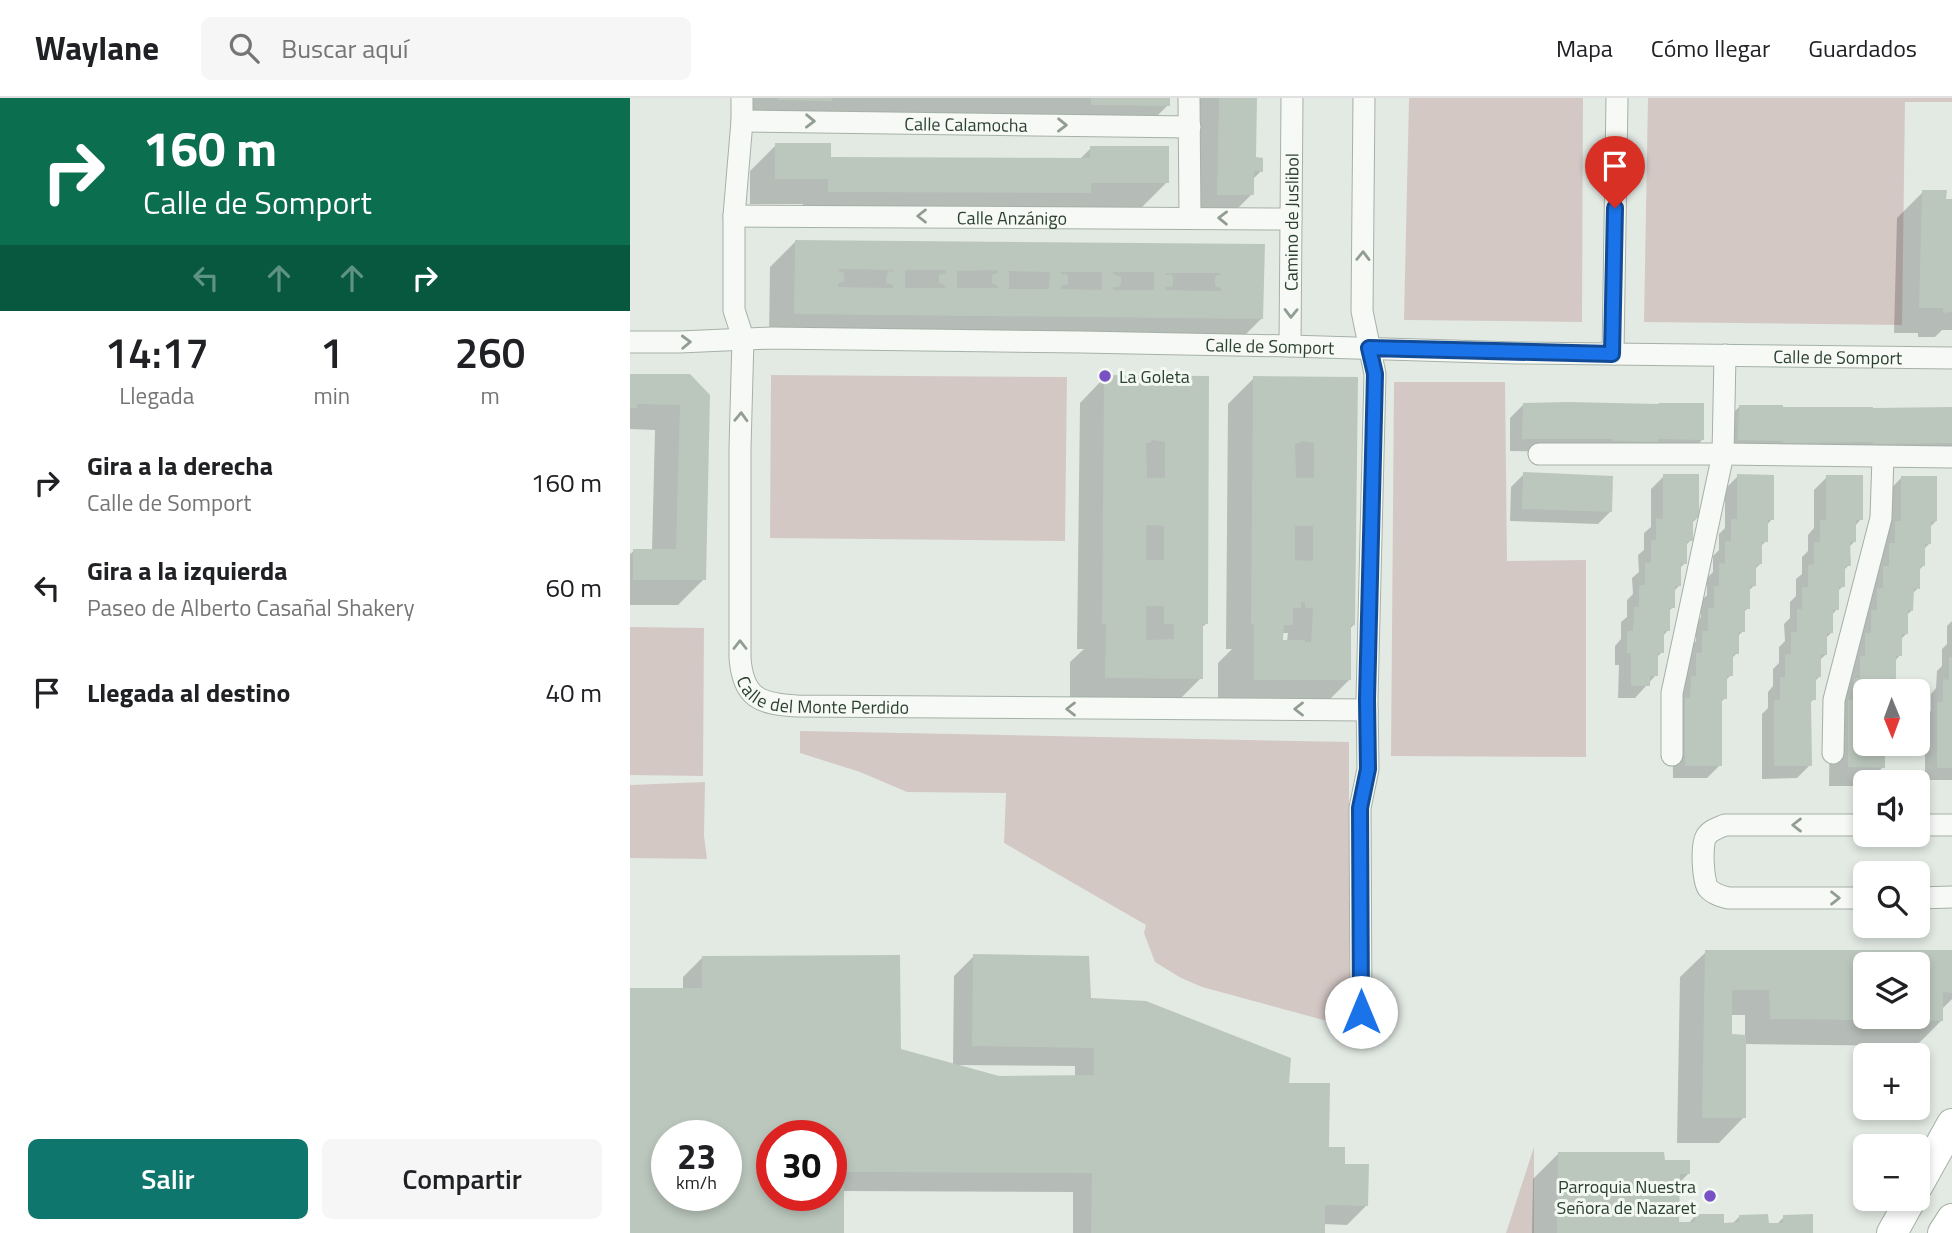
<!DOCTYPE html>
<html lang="es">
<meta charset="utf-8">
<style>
body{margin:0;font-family:"Titillium Web",sans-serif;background:#f6f6f6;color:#202124;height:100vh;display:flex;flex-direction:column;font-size:26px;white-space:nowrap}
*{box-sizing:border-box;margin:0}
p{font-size:23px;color:#757577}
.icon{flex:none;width:38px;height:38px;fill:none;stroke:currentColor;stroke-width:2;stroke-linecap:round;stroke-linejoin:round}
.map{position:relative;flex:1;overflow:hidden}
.sheet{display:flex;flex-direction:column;background:#fff;width:630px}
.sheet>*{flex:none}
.top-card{background:#0b6e4f;color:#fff;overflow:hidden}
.needle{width:46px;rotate:179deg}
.controls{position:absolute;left:1223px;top:581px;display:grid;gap:14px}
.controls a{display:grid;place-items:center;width:77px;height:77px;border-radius:10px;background:#fff;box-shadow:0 4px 10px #0003;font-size:35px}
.speed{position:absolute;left:21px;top:1022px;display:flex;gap:14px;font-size:35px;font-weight:700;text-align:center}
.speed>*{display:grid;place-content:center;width:91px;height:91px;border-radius:50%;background:#fff;box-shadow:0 4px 10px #0003;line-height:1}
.speed small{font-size:18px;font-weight:400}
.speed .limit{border:10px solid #d22;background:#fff;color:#111}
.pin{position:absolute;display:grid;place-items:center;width:60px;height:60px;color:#fff;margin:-72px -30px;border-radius:50% 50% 50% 0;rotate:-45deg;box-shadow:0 0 7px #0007}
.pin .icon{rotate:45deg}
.me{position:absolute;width:77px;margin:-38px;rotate:0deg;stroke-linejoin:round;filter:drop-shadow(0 0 5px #0008)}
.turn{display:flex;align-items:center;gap:24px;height:147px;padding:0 28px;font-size:32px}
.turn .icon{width:91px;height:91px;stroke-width:2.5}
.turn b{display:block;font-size:49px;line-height:60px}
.lanes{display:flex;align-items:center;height:66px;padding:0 28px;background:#0003;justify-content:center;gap:35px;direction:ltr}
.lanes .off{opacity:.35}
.eta{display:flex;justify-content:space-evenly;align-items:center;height:119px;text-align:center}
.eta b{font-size:42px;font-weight:600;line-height:49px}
.action{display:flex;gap:14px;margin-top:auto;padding:14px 28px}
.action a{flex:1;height:80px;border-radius:10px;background:#0f766e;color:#fff;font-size:28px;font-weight:600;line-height:80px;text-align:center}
.action a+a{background:#f6f6f6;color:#202124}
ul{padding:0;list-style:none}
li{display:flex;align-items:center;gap:21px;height:105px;padding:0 28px}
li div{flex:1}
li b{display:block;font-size:26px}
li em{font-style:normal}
header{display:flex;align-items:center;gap:42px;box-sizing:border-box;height:98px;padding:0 35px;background:#fff;border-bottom:2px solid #e0e0e0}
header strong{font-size:33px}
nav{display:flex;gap:38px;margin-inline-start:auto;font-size:24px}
.search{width:490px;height:63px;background:#f6f6f6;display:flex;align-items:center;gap:18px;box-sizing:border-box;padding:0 24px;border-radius:10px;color:#757577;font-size:26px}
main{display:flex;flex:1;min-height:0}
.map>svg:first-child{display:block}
.green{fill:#d4c8c5}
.shadow{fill:#0003;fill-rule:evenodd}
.building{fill:#bbc7bc;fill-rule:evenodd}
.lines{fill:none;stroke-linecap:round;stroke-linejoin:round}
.street-casing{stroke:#a5b1a6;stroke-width:23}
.secondary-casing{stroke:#a5b1a6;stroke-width:32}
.street{stroke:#f6f9f6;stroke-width:21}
.secondary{stroke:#fff;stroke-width:30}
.oneway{stroke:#919d92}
.route-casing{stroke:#114b97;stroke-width:18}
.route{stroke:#1a73e8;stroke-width:12}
.poi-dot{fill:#7852c5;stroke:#f3f8f3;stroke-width:2.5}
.labels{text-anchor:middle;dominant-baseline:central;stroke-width:6;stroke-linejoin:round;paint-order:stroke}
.street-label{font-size:18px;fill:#2c412f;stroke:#f3f8f3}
.poi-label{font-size:18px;fill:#2c412f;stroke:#f3f8f3;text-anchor:start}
</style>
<header>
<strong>Waylane</strong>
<div class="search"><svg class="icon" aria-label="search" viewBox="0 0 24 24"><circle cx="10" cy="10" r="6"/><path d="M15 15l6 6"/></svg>Buscar aquí</div>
<nav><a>Mapa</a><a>Cómo llegar</a><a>Guardados</a></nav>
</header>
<main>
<section class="sheet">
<div class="top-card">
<div class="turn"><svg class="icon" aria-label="right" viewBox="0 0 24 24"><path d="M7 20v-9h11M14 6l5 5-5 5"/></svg><div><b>160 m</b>Calle de Somport</div></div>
<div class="lanes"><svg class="icon off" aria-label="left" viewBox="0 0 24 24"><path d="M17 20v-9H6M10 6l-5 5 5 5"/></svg><svg class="icon off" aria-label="ahead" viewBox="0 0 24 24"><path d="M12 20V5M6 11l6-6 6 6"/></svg><svg class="icon off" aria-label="ahead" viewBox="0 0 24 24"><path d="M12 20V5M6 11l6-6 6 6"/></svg><svg class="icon" aria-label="right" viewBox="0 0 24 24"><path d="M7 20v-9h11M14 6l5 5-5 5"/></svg></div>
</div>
<div class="eta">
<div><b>14:17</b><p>Llegada</p></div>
<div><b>1</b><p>min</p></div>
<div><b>260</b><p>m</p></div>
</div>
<ul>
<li><svg class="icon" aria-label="right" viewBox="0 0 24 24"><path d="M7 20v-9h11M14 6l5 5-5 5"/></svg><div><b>Gira a la derecha</b><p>Calle de Somport</p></div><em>160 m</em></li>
<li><svg class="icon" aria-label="left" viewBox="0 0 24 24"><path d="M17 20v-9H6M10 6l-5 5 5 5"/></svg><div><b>Gira a la izquierda</b><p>Paseo de Alberto Casañal Shakery</p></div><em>60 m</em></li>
<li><svg class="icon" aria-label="arrive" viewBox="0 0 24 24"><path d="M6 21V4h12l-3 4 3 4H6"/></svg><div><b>Llegada al destino</b></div><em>40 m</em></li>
</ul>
<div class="action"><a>Salir</a><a>Compartir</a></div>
</section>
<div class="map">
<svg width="1322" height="1135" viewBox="0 0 1322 1135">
<rect width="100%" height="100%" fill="#e3eae4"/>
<g class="green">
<polygon points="779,0 953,0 952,224 774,222"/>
<polygon points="1018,0 1322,0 1322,4 1275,4 1272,227 1014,224"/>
<polygon points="141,277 437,279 435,443 140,440"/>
<polygon points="764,284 875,284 877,463 956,462 956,659 761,658"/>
<polygon points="0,529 74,530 73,678 0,677"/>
<polygon points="170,633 719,644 719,929 572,889 551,880 525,864 514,835 516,827 374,745 376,695 277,694 230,674 170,655"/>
<polygon points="75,684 74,738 77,761 0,760 0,687"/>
<polygon points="904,1049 904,1135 876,1135"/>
</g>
<g class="shadow">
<polygon points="120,0 538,0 538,7 513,32 120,27"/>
<polygon points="570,0 626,0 624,61 631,73 622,82 622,96 602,116 568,116"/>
<polygon points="146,47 199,61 449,62 461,50 537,84 511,110 173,119 173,106 120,106 120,73"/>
<polygon points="1293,94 1314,102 1322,102 1322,232 1312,232 1305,239 1288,239 1288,235 1264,235 1267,120"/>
<polygon points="165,144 633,148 632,220 606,246 139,241 140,169"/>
<polygon points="0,277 59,278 74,481 48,507 0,507 0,456 4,453 22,453 25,332 0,331"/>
<polygon points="475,279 578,280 576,526 571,530 571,580 535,616 440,616 440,564 454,551 447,551 450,305"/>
<path d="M624,280L726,281L724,527L719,531L720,581L684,617H588V565L602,551H596L598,306ZM652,535H658L657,543H652Z"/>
<polygon points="893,307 1072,342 1059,355 880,353 880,320"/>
<polygon points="1109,309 1322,311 1322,358 1096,355 1096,322"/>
<polygon points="894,376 981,413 968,426 880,423 881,389"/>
<polygon points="1034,378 1067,420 1061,426 1061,442 1055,448 1055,465 1050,470 1050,487 1044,493 1043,509 1038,514 1038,532 1033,538 1032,554 1026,560 1026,577 1005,600 988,600 989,567 985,567 985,548 991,541 991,524 997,519 997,502 1003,496 1002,480 1009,474 1008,457 1014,452 1014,435 1021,429 1021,391"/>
<polygon points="1108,378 1142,421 1136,428 1136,443 1130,449 1130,466 1125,471 1125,487 1118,493 1118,510 1113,515 1113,533 1107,539 1107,555 1101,561 1101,577 1095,583 1095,600 1090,605 1090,667 1077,680 1043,680 1042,615 1054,570 1060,564 1060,548 1066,543 1066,525 1071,519 1071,503 1077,497 1077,480 1083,474 1083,458 1089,452 1089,436 1095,430 1095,391"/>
<polygon points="1197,379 1231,421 1225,428 1225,443 1219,449 1219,467 1213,473 1213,488 1207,494 1207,511 1202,517 1202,534 1196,540 1196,556 1190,562 1190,578 1184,584 1184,601 1180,605 1180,667 1167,680 1132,681 1132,616 1138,610 1138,594 1143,588 1143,571 1149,565 1149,549 1155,543 1154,526 1160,520 1160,504 1166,498 1166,481 1172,476 1172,459 1178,453 1178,437 1184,430 1184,392"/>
<polygon points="1271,380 1306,423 1300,429 1300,445 1294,451 1294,467 1288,473 1288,490 1282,496 1282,512 1277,517 1277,535 1270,542 1270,557 1265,563 1265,580 1259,585 1259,593 1236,593 1236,646 1253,646 1253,669 1238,684 1236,684 1234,688 1199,688 1200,623 1252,400"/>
<polygon points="1322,523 1322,682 1295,682 1295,618 1301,613 1301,596 1306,590 1307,573 1312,568 1312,551 1317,546 1317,528"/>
<path d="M1076,854H1322V901L1311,912L1312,922L1286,948L1115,946L1114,1019L1089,1045H1047L1050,879ZM1236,866H1288V919H1236ZM1100,917H1115V939L1101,938Z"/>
<path d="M344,858L460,902L657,986L697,1050L713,1068L737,1107L717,1127L693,1126V1135H443V1094L212,1093V1135H0V892H53V879L72,860L269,953L323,967L324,878ZM327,967L445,968V979H369ZM37,1038H96V1097H37ZM142,1038H201V1097H142Z"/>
<polygon points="928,1056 1033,1064 1058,1076 1048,1086 1048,1126 1058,1126 1066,1117 1092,1126 1102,1126 1110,1118 1137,1126 1146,1127 1154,1119 1181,1135 902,1135 903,1081"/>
</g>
<g class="building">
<polygon points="148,0 202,0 202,3 148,2"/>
<polygon points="461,0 540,0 540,8 461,7"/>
<polygon points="589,0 627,0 626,59 633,60 633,74 624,73 624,97 587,97"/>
<polygon points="145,45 201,45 201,59 460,60 460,48 539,48 539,85 461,85 461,95 198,94 198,81 145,81"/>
<polygon points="1292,92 1317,92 1316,101 1322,101 1322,214 1313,215 1313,210 1289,210"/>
<path d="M165,142L635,146L633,221L164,216ZM208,171L263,172L264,174L259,173L257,176L256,185L263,187V190L208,189V185L214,184V175L208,173ZM275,172H316V175L309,177V185L316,188L315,190H275ZM368,172V175L362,177V185L368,188V190H327V173ZM379,173L420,174L419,191H379ZM431,174H472V192L431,191V188L438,186V178L436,176H431ZM483,174H524V192H483V189H489L491,186V179L483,176ZM536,175H591V177H587L585,180V188L591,190V193L535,192L536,189H541L543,187V179L541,176L536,177Z"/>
<polygon points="0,276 60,276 80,297 76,482 3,482 3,451 46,451 50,307 7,306 7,310 0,310"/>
<path d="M474,277L579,278L578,526H573V581L475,580L476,526H472ZM523,342L535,344V380H517L516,345H520ZM516,427L534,428V462H516ZM516,508H534V526H544V541L516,542Z"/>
<path d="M623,278L728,279L725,527H721V582H624V527L621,526ZM672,343L684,345V380H666L665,346L672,344ZM665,428H683V463L665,462ZM671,504H675V510H683L681,544H675V542H653L654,527H663V510H671Z"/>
<polygon points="938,304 1028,306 1029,305 1074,305 1074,342 1028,341 1028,344 983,343 983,341 892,341 893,305"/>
<polygon points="1109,307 1153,307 1153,309 1243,309 1243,310 1322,309 1322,345 1243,346 1243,344 1153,345 1153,343 1108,342"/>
<polygon points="893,374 983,378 982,414 892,411"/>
<polygon points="1033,376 1069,376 1069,420 1063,421 1063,443 1057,443 1057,466 1051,466 1051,488 1045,488 1045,510 1040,510 1040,533 1034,533 1034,555 1028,555 1028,578 1020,578 1020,588 1001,588 1001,555 997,555 997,533 1003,533 1004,509 1009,509 1009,487 1015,487 1015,465 1021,465 1021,442 1026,442 1026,420 1033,421"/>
<polygon points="1107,376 1144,377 1144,422 1138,422 1138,444 1132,444 1132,466 1126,467 1126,488 1120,488 1120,511 1115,511 1115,534 1109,534 1109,556 1103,556 1103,578 1097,578 1097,601 1092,601 1092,668 1055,668 1055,600 1060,600 1061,578 1066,578 1066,555 1072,555 1072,533 1078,533 1078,510 1084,510 1084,488 1089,488 1089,465 1095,466 1095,443 1101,443 1101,421 1107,421"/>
<polygon points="1196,377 1233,377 1233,422 1226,422 1226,444 1220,444 1221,468 1215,468 1215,489 1209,489 1209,512 1203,512 1203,535 1197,535 1197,557 1191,556 1191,579 1186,579 1186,602 1181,602 1182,668 1144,668 1144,602 1150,602 1150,579 1155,579 1155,557 1161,556 1161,534 1167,534 1167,511 1172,511 1172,489 1178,489 1178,467 1184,466 1184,444 1190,444 1190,422 1196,422"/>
<polygon points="1271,378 1307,378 1307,423 1301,424 1301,446 1295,446 1295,468 1290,468 1290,491 1284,490 1283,513 1278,512 1278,536 1272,536 1272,558 1266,558 1266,581 1261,580 1261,593 1236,593 1236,646 1255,646 1255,670 1218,669 1218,602 1224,602 1224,580 1230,580 1230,558 1235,558 1235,535 1241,535 1241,512 1247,512 1247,490 1253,490 1253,468 1259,468 1259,445 1265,445 1265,423 1271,423"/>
<polygon points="1319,559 1322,559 1322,670 1307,670 1307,604 1313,604 1313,581 1319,582"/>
<path d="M1075,852H1322V895L1313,894V923L1140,921L1139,892H1102V936L1116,937V1020H1072ZM1236,866H1288V919H1236Z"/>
<path d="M343,856L459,858L461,900L516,903L661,960L659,985H700L699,1049H715V1066H739L738,1108L695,1107V1135H461L462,1075L214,1074V1135H0V890H72V858L270,857L271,951L369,978L464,977V950L342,948ZM37,1038H96V1097H37ZM142,1038H201V1097H142Z"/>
<polygon points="928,1054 1034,1054 1035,1062 1060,1062 1060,1076 1050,1076 1049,1124 1065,1124 1065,1116 1094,1116 1094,1125 1109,1124 1109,1117 1138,1116 1139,1125 1153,1125 1153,1117 1183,1116 1183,1135 927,1135"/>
</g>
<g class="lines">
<defs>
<g id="street">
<path id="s1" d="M112,0V23L104,118V212L113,240L110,350V560C113,600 130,606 167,608L737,612"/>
<polyline points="559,0 560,120"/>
<path id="s2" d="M112,23L560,29"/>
<path id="s3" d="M104,118L661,121"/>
<path id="s4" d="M0,244H50L141,240L451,244L660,248L887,255L1322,260"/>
<path id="s5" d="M660,248L662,0"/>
<polyline points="983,256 987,0"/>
<polyline points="909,356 1093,356 1322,359"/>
<polyline points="1203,655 1204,602 1251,420 1253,359"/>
<polyline points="1042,657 1042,595 1093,356 1095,257"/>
<path d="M1236,727H1095C1088,730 1080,732 1076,739C1071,747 1073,783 1078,790C1083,796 1091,798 1098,800H1236"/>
<polyline points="1288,727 1322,727"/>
<polyline points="1288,800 1322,799"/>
<polyline points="731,914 730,710 738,671 737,601 745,276 732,213 734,0"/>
</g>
<g id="secondary">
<polyline points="1288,1087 1322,1026"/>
<polyline points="1262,1135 1281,1101"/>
<polyline points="1313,1135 1322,1121"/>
</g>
</defs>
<use href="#street" class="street-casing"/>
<use href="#secondary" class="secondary-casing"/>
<use href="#street" class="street"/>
<use href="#secondary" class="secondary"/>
</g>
<defs><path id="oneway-chevron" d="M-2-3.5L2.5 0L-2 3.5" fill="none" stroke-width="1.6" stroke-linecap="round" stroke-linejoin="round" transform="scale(1.75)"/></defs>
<g class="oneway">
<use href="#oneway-chevron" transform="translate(180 23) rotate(1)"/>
<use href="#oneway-chevron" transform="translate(432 27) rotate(1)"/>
<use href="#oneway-chevron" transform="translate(292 118) rotate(-180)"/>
<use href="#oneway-chevron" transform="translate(593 120) rotate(-179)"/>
<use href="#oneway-chevron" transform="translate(733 158) rotate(-89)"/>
<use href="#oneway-chevron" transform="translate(661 215) rotate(91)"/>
<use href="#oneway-chevron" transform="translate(56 244) rotate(-2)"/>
<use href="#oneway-chevron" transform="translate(111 319) rotate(-88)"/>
<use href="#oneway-chevron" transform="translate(110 547) rotate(-90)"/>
<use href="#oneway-chevron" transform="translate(441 611) rotate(180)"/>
<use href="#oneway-chevron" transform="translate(669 611) rotate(-180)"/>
<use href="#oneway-chevron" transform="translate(1167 727) rotate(180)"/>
<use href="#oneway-chevron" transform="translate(1205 800)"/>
</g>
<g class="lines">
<defs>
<polyline id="route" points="731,914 730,710 738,671 737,601 745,276 739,250 982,256 985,110"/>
</defs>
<use href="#route" class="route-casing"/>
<use href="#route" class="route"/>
</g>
<g class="poi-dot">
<circle cx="475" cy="278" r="7"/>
<circle cx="1080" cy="1098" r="7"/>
</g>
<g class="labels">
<g class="street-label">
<text stroke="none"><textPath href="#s2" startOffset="224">Calle Calamocha</textPath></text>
<text stroke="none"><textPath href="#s3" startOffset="278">Calle Anzánigo</textPath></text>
<text stroke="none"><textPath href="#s5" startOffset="124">Camino de Juslibol</textPath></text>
<text stroke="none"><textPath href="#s4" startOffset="640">Calle de Somport</textPath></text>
<text stroke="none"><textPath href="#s4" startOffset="1208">Calle de Somport</textPath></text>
<text stroke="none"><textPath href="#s1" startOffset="670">Calle del Monte Perdido</textPath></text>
</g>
<g class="poi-label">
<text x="489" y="278">La Goleta</text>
<text x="1066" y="1088" text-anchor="end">Parroquia Nuestra<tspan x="1066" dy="21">Señora de Nazaret</tspan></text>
</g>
</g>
</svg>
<div class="controls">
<a><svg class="needle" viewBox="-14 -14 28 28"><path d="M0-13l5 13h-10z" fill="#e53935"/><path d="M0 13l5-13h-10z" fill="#757577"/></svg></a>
<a><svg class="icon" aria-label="sound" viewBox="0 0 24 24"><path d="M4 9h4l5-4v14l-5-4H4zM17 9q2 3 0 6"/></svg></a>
<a><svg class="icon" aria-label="search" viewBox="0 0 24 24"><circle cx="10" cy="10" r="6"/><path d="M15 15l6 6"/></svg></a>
<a><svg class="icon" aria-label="layers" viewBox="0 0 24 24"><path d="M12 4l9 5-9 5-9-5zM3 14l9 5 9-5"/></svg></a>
<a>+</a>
<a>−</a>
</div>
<div class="speed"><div>23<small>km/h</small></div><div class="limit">30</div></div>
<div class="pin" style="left:985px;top:110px;background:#d93025"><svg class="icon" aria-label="arrive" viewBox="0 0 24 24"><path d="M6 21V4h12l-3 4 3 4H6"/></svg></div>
<svg class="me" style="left:731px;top:914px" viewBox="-20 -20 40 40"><circle r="19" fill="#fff"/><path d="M0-13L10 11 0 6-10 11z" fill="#1a73e8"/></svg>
</div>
</main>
